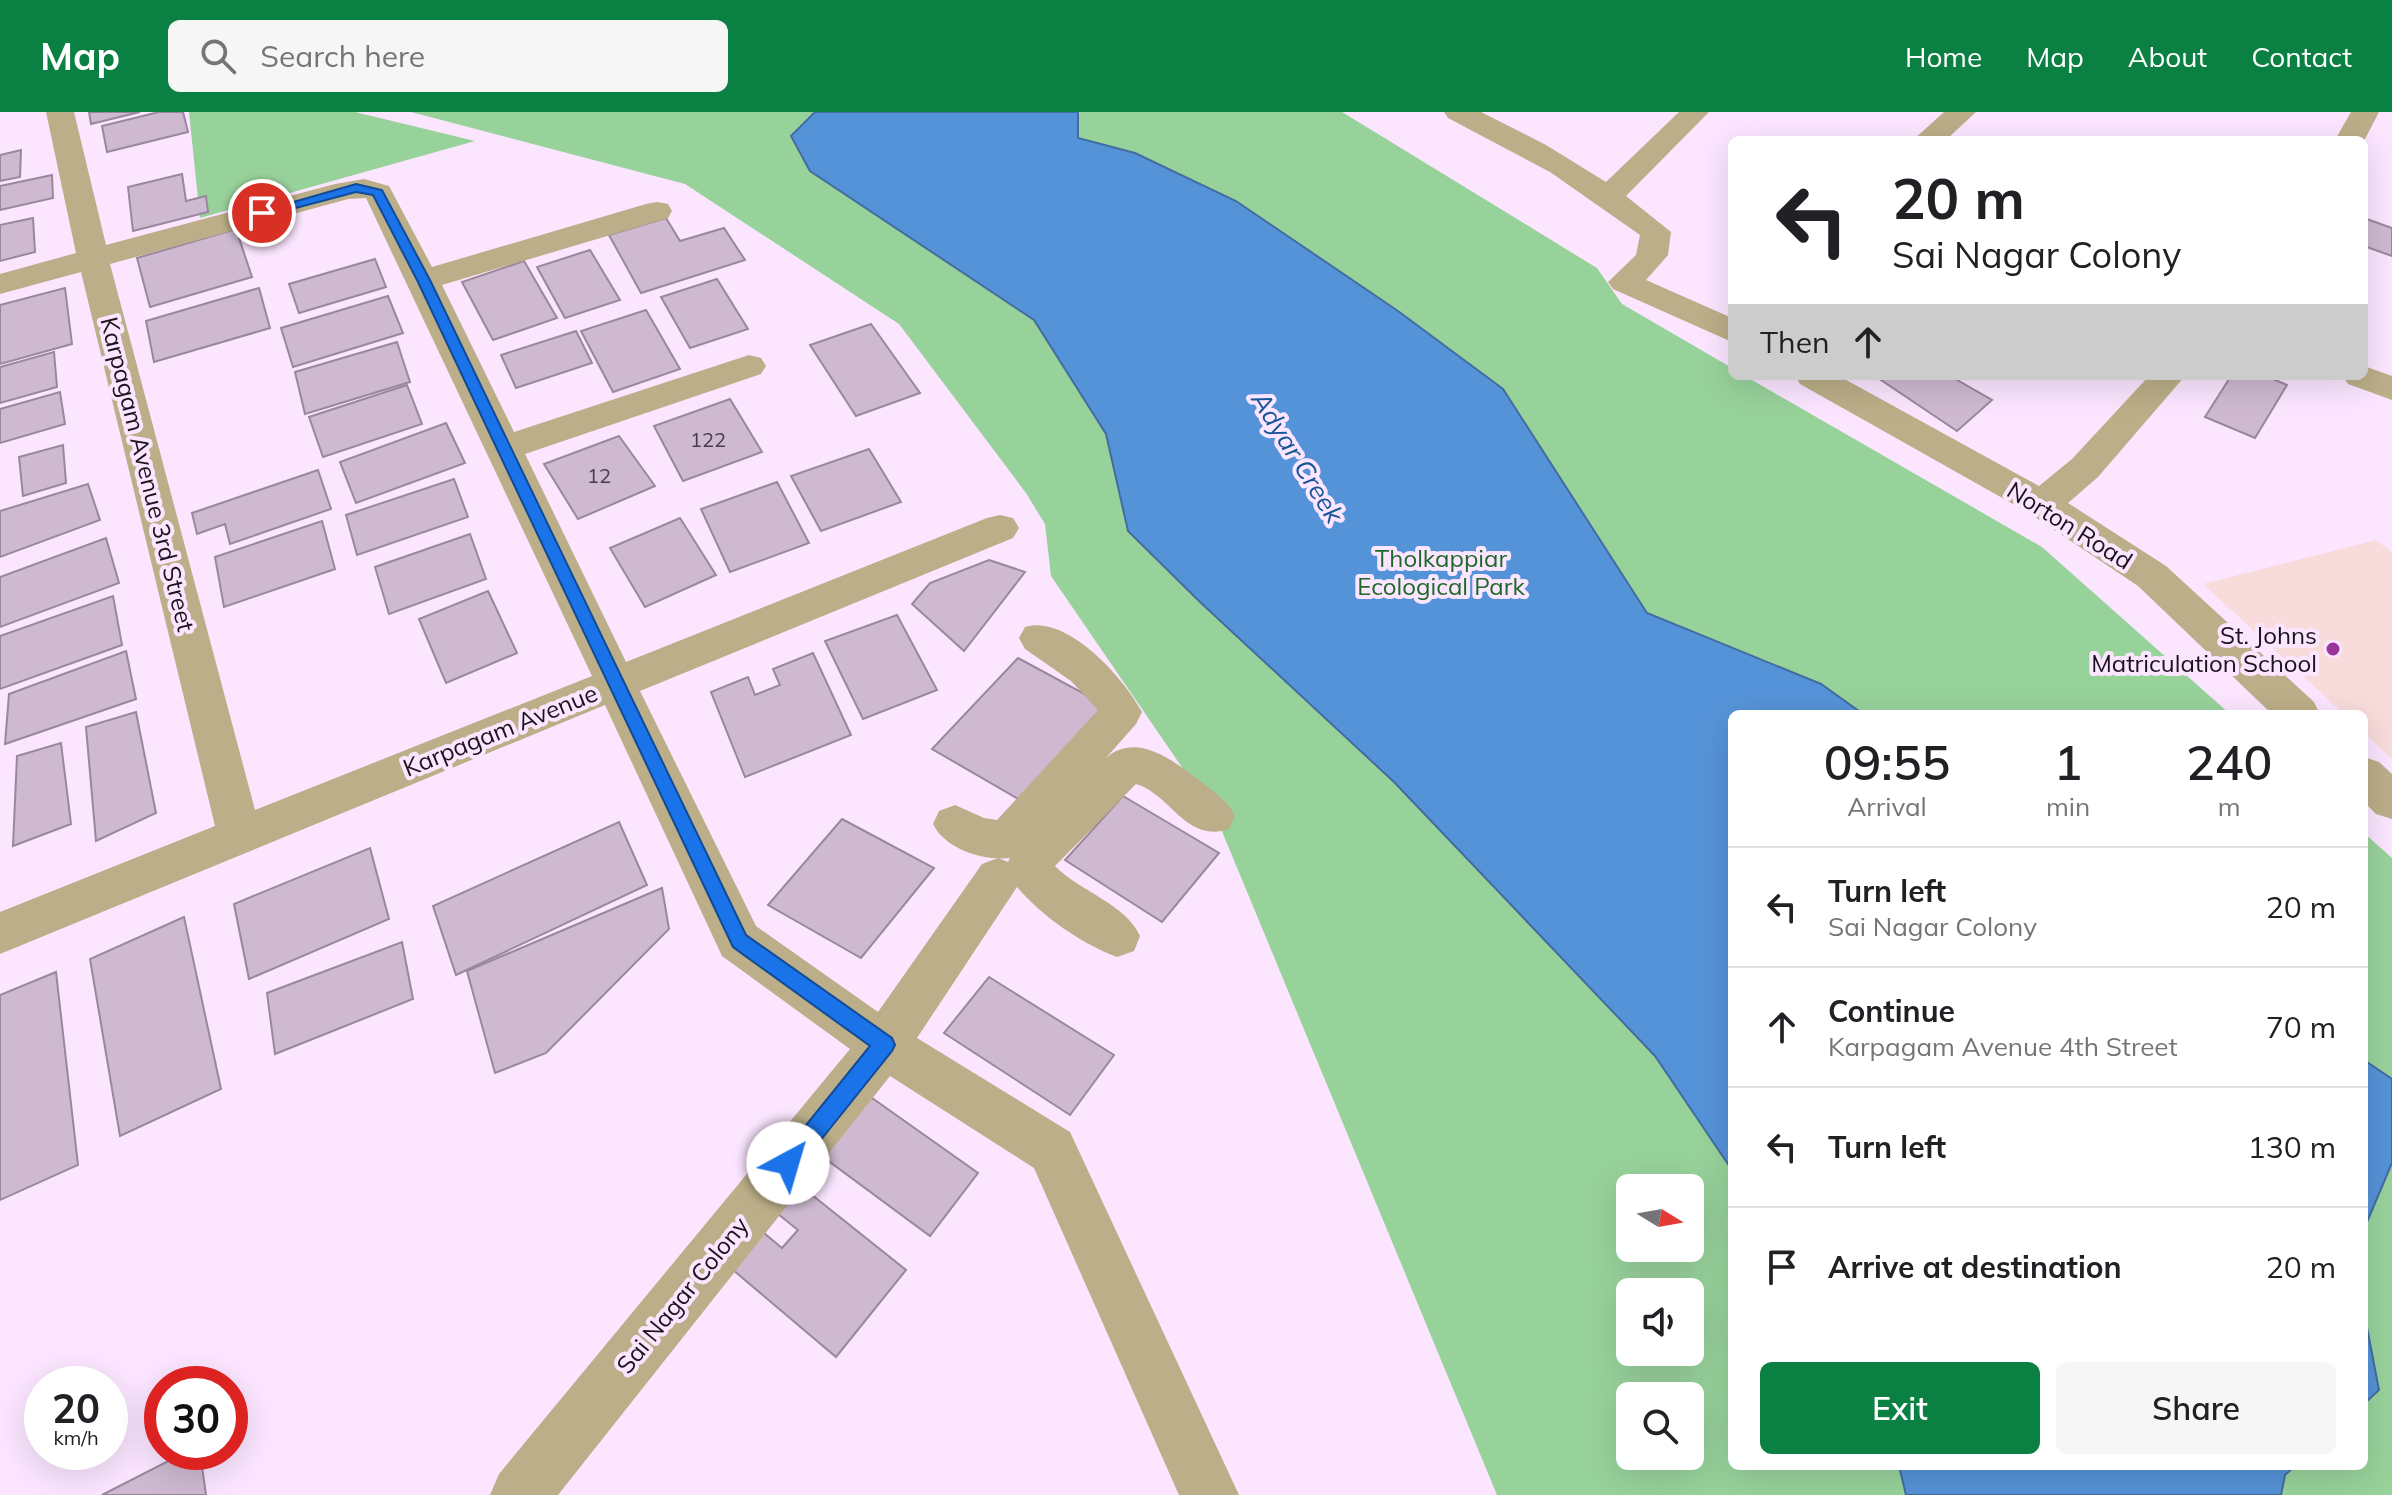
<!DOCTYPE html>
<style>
body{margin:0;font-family:Mulish,sans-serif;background:#f6f6f6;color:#202124;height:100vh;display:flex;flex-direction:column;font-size:30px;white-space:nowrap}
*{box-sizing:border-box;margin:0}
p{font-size:26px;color:#757577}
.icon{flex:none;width:44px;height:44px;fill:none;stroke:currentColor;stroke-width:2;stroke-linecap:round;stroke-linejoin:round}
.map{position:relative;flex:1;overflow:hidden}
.side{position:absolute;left:1728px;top:598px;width:640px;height:760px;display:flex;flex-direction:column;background:#fff;border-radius:12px;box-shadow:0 8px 32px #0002}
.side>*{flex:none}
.hud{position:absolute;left:1728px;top:24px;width:640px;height:244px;border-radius:12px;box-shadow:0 8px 32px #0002;background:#fff;color:#202124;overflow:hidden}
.needle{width:52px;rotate:101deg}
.buttons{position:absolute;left:1616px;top:1062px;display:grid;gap:16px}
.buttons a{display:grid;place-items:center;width:88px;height:88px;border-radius:12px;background:#fff;box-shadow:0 8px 32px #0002;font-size:40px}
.speed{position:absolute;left:24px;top:1254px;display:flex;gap:16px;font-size:40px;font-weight:700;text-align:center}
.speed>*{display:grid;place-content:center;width:104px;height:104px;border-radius:50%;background:#fff;box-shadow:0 8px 32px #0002;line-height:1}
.speed small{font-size:20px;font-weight:400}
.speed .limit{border:12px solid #d22;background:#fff;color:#111}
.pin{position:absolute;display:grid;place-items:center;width:68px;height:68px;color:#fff;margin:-34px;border:4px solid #fff;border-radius:50%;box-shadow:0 2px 8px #0007}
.me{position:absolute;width:88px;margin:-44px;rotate:39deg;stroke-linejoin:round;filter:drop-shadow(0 0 6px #0008)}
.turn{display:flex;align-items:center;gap:28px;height:168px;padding:0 32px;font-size:36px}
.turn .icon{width:104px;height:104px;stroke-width:2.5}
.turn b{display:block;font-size:56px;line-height:68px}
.then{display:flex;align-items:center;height:76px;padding:0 32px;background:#0003;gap:16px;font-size:30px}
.eta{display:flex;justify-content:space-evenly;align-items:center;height:136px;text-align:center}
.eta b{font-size:48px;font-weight:600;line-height:56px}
.button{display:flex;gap:16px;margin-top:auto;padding:16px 32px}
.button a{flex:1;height:92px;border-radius:12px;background:#0b8043;color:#fff;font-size:32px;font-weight:600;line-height:92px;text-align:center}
.button a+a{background:#f6f6f6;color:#202124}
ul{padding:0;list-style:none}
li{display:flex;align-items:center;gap:24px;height:120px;padding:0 32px;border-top:2px solid #e0e0e0}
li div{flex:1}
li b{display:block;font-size:30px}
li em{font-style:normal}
header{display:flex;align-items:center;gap:48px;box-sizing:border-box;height:112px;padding:0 40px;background:#0b8043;color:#fff}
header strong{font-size:38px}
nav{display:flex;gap:44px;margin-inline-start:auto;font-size:28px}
.search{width:560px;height:72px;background:#f6f6f6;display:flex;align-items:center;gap:20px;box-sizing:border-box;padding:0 28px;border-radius:12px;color:#757577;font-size:30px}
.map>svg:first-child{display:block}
.education{fill:#f7dcdb}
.green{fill:#98d29b;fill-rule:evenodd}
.water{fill:#5593d8;stroke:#436da0;stroke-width:2}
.building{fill:#ceb9d1;stroke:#9a879e;stroke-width:2}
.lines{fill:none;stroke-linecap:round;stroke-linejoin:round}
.minor{fill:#bbae88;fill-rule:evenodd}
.route{fill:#1a73e8;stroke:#114b97;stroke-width:2}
.poi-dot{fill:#993499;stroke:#fbe5ff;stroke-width:3}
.labels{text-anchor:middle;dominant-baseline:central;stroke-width:8;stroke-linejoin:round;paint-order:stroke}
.number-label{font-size:20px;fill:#473c49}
.street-label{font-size:24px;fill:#1a131c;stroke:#fbe5ff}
.park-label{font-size:24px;fill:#1e6929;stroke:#fbe5ff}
.poi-label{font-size:24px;fill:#1a131c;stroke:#fbe5ff;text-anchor:end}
.water-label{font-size:26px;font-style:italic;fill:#155696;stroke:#fbe5ff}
</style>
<header>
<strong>Map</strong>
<div class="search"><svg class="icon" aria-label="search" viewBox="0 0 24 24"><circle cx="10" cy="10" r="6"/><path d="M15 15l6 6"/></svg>Search here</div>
<nav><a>Home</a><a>Map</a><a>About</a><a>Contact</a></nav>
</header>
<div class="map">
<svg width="2392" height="1383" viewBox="0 0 2392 1383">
<rect width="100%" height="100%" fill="#fbe5ff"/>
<polygon class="education" points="2376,428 2392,440 2392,647 2364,621 2364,602 2344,602 2203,472"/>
<g class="green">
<polygon points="189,0 355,0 475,29 200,106"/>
<path d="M411,0H1342L1597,156L1622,192L1732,256V264H1745L2042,435L2230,602H1732V1354H2364V721L2392,746V1383H1497L1216,705L1051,464L1045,412L1026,381L899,212L685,72ZM1630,1076H1690V1136H1630ZM1630,1180H1690V1240H1630ZM1630,1284H1690V1344H1630Z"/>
</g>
<g class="water">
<polygon points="815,0 1078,0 1078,26 1135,41 1236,89 1398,199 1503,277 1647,501 1821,572 1863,602 1732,602 1732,1058 1655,944 1394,670 1200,490 1128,419 1106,322 1034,208 810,59 791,24"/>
<polygon points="2364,948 2392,967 2392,1051 2364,1117"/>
<polygon points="2364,1200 2379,1278 2364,1292"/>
<polygon points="1899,1354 2295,1354 2285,1363 2281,1383 1906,1383"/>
</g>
<g class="building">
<polygon points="89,0 140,0 91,12"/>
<polygon points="159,0 183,0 188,20 107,40 102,14"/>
<polygon points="21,38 20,65 0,69 0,43"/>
<polygon points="182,62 186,89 206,84 208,100 133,119 128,75"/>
<polygon points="52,63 53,86 0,98 0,74"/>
<polygon points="33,106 35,140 0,149 0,113"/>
<polygon points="666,106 680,129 724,116 745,148 641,181 609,123"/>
<polygon points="2364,106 2392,116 2392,144 2364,134"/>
<polygon points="236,117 252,165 150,195 137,146"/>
<polygon points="590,138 620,188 565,206 537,155"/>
<polygon points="375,147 386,175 299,201 289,172"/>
<polygon points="524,149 557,206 493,228 462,170"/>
<polygon points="717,167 748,217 690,236 661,185"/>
<polygon points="65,176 72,232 0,252 0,193"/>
<polygon points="259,176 270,216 154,250 146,209"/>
<polygon points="388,184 403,221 293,255 281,216"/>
<polygon points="646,198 680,257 613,280 581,219"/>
<polygon points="871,212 920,281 856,304 810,233"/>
<polygon points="576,219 592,251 516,276 501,243"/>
<polygon points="397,230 410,270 305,302 295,260"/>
<polygon points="54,240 57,275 0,291 0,255"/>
<polygon points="1881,264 1950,264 1992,288 1957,319 1878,266"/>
<polygon points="2231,264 2266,264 2287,273 2255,326 2205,305"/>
<polygon points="407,273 422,312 323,345 309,305"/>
<polygon points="60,280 65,312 0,331 0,297"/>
<polygon points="730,287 762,340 683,369 654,314"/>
<polygon points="446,311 465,351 356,391 340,350"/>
<polygon points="619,324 655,374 578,407 544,352"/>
<polygon points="63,333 66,371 23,384 19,345"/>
<polygon points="869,337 901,390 821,419 791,364"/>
<polygon points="318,358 331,397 230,432 225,412 197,422 192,401"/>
<polygon points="454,367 468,405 357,443 346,403"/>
<polygon points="777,370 809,431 730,460 701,397"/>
<polygon points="88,372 100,408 0,445 0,399"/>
<polygon points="680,406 716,463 645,495 610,436"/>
<polygon points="322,409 335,457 224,495 215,445"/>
<polygon points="470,422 486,467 389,502 375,455"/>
<polygon points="106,426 119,471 0,515 0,465"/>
<polygon points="989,448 1025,460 964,539 912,492 930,471"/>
<polygon points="488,479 517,541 446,571 419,507"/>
<polygon points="113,484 122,533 0,577 0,524"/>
<polygon points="897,503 937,578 863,607 825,529"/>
<polygon points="126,539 136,587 5,632 9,582"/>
<polygon points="813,541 851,623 745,665 711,580 748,565 755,583 780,573 773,557"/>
<polygon points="1018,546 1105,593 1020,688 932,637"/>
<polygon points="136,600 156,701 96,729 86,615"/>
<polygon points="61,631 71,712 13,734 17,644"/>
<polygon points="1123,684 1219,741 1162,810 1065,748"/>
<polygon points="842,707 934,756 861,846 768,793"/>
<polygon points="619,710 647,773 456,863 433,794"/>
<polygon points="370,736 389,807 249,867 234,792"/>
<polygon points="662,776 669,817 546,941 495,961 467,859"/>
<polygon points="184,805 221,977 120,1024 90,847"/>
<polygon points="402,830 413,887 275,942 267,881"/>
<polygon points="56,860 78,1053 0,1088 0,883"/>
<polygon points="989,865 1114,943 1070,1003 944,921"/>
<polygon points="865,981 978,1061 930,1124 815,1039"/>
<polygon points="797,1071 906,1158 836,1245 726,1152 758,1116 782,1136 798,1118 773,1098"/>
<polygon points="186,1340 200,1340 206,1383 102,1383"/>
</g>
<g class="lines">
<g class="minor">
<path d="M46,0H74L106,133L335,72L364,67L389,74L432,155L646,92L657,90L668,92L672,99L668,106L442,173L514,320L749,243L761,246L766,254L761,262L525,342L626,550L987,406L1000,403L1013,406L1019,416L1013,426L640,579L756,814L878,900L982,752L998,746L1008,750L1010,746C983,749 945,737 933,712L939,699L955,693L984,706L997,708L1098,598L1071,569L1025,537L1019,526L1025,515C1067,502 1124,566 1142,600L1136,612L1105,647C1136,618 1175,650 1200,669C1214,680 1227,688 1235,704L1229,717C1186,732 1171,682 1136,672L1055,754C1080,780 1125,791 1140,824L1134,839L1117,845C1080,831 1042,804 1017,775L917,926L1070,1020L1239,1383H1179L1034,1056L890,964L558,1383H490L499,1362L850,937L722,844L605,593L0,842V800L215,714L81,160L0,182V162L76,141ZM366,86L592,564L255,698L110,152L348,87Z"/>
<polygon points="1444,0 1481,0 1546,33 1606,70 1679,0 1709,0 1626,84 1671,120 1668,143 1646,168 1732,206 1732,230 1613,177 1608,170 1636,143 1640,123 1550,60 1448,6"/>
<polygon points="1944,0 1976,0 1946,28 1913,28"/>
<polygon points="2351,0 2379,0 2364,29 2335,28"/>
<polygon points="2364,254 2392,264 2392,288 2348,272 2343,264 2364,264"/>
<polygon points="1795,264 1839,264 2039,374 2072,347 2149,264 2185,264 2098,365 2068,391 2166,454 2314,590 2320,602 2272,602 2138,474 2029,401 1800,272"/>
<polygon points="2364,645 2379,650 2392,662 2392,707 2376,702 2364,690"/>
</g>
</g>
<polygon class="route" points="356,72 382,78 430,168 746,823 892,926 895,933 892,939 796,1059 788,1062 781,1059 778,1051 781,1044 870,934 733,835 417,168 373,83 356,80 262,105 255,101"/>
<circle class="poi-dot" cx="2333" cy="537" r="8"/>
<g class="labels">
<g class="number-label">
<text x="708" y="327">122</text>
<text x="599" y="363">12</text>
</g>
<g class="street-label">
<text transform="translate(148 362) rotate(76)">Karpagam Avenue 3rd Street</text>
<text transform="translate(2070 413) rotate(32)">Norton Road</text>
<text transform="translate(500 618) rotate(-22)">Karpagam Avenue</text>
<text transform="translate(682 1183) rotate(-51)">Sai Nagar Colony</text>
</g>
<g class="park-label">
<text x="1441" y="446">Tholkappiar<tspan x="1441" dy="28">Ecological Park</tspan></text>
</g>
<g class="poi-label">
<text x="2317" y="523">St. Johns<tspan x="2317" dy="28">Matriculation School</tspan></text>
</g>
<g class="water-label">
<text transform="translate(1298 345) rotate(58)">Adyar Creek</text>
</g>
</g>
</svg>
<div class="buttons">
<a><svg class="needle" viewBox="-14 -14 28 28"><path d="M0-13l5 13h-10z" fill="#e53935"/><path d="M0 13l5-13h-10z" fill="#757577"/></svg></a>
<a><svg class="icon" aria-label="sound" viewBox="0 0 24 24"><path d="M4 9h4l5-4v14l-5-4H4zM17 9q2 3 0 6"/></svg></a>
<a><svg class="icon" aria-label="search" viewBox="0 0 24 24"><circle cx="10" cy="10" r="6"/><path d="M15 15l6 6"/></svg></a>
</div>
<div class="speed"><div>20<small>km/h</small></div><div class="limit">30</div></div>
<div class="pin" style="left:262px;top:101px;background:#d93025"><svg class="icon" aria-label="arrive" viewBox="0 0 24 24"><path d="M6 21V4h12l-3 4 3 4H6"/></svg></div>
<svg class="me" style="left:788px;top:1051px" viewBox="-20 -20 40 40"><circle r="19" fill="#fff"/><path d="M0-13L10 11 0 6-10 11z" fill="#1a73e8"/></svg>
<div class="hud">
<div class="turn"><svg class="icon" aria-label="left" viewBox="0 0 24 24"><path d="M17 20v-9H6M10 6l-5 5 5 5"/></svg><div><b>20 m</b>Sai Nagar Colony</div></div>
<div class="then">Then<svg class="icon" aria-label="ahead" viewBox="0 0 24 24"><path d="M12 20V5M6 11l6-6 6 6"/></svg></div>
</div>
<section class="side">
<div class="eta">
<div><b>09:55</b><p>Arrival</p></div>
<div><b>1</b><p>min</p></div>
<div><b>240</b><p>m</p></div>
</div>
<ul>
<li><svg class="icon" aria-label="left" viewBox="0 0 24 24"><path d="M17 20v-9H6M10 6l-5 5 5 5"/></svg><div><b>Turn left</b><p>Sai Nagar Colony</p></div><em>20 m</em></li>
<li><svg class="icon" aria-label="ahead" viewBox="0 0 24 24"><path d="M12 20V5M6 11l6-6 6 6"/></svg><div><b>Continue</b><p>Karpagam Avenue 4th Street</p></div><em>70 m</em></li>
<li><svg class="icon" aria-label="left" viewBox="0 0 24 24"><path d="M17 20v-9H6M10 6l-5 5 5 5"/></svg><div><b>Turn left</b></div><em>130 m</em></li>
<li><svg class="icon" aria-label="arrive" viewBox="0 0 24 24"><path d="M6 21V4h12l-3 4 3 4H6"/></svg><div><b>Arrive at destination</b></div><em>20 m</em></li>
</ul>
<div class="button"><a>Exit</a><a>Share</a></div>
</section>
</div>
